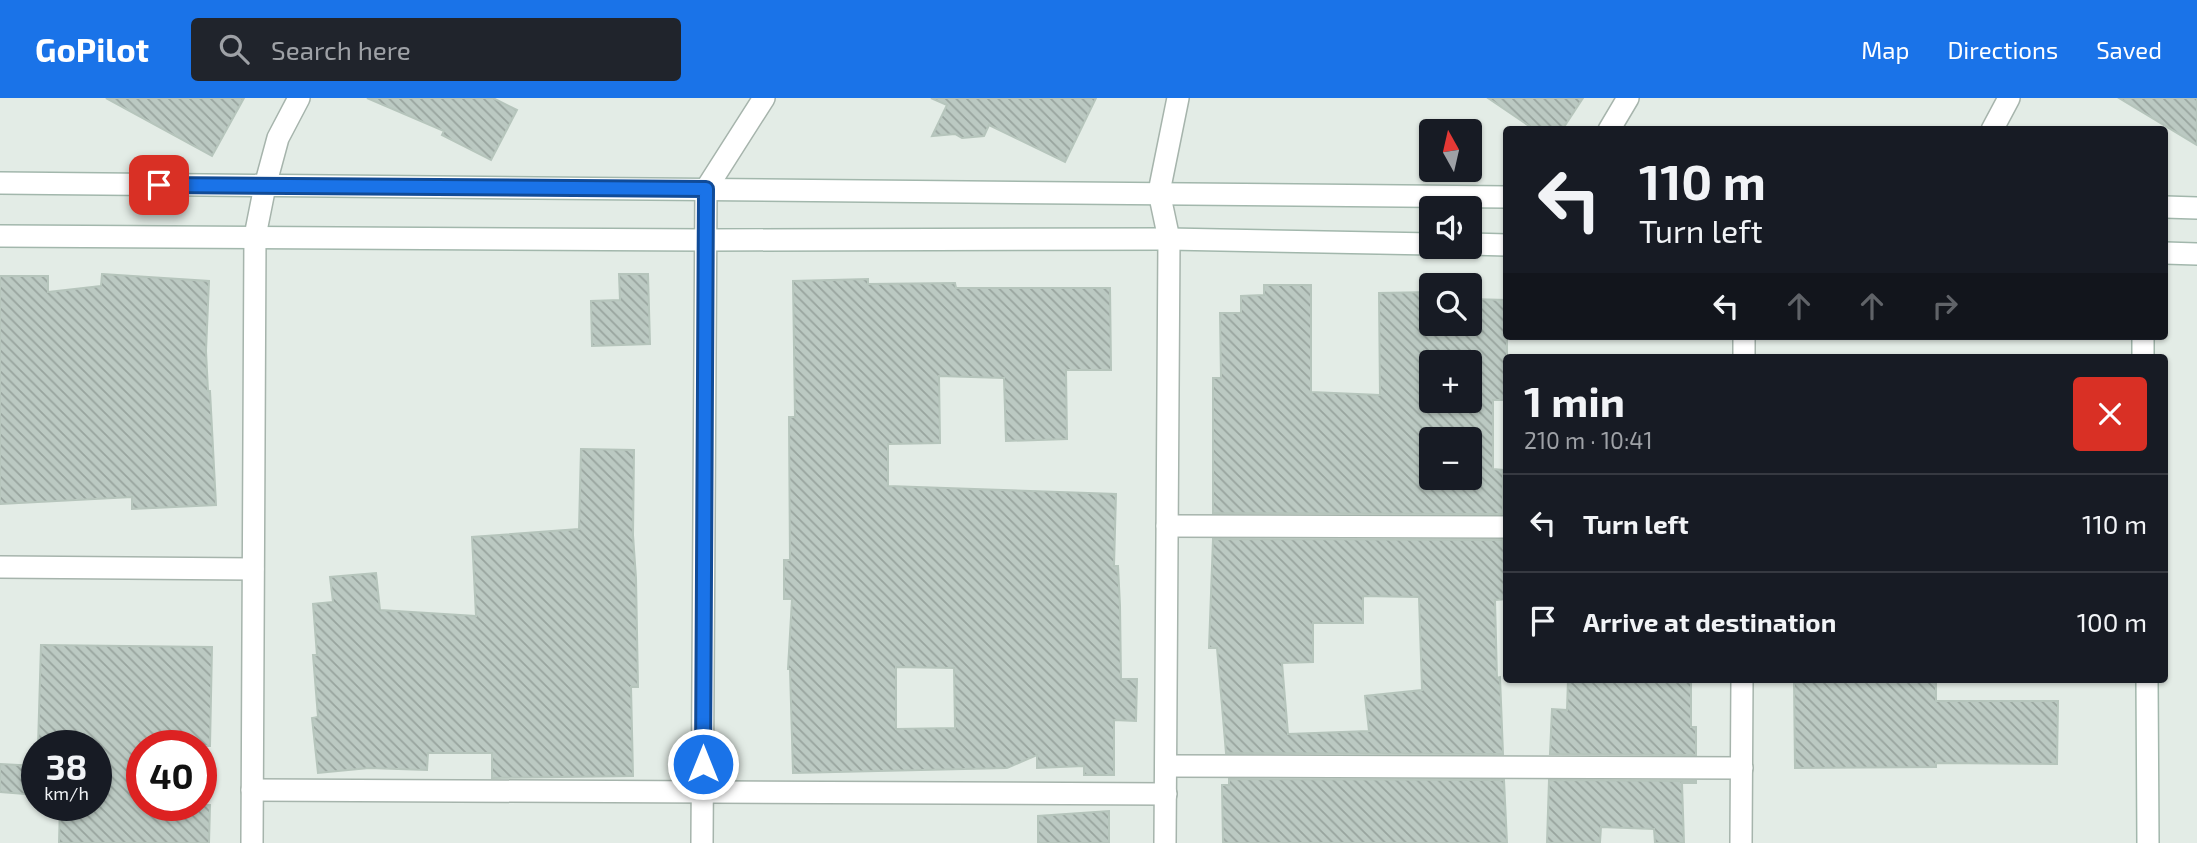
<!DOCTYPE html>
<meta charset="utf-8">
<style>
body{margin:0;font-family:"Exo 2",sans-serif;background:#20242c;color:#f1f3f6;height:100vh;display:flex;flex-direction:column;font-size:26px;white-space:nowrap}
*{box-sizing:border-box;margin:0}
p{font-size:23px;color:#9ea1a6}
.icon{flex:none;width:38px;height:38px;fill:none;stroke:currentColor;stroke-width:2;stroke-linecap:round;stroke-linejoin:round}
.map{position:relative;flex:1;overflow:hidden}
.side{position:absolute;left:1503px;top:256px;width:665px;height:329px;display:flex;flex-direction:column;background:#171b24;border-radius:7px;box-shadow:0 2px 5px #0004}
.side>*{flex:none}
.guide{position:absolute;left:1503px;top:28px;width:665px;height:214px;border-radius:7px;box-shadow:0 2px 5px #0004;background:#171b24;color:#f1f3f6;overflow:hidden}
.needle{width:46px;rotate:352deg}
.buttons{position:absolute;left:1419px;top:21px;display:grid;gap:14px}
.buttons a{display:grid;place-items:center;width:63px;height:63px;border-radius:7px;background:#171b24;box-shadow:0 2px 5px #0004;font-size:35px}
.speed{position:absolute;left:21px;top:632px;display:flex;gap:14px;font-size:35px;font-weight:700;text-align:center}
.speed>*{display:grid;place-content:center;width:91px;height:91px;border-radius:50%;background:#171b24;box-shadow:0 2px 5px #0004;line-height:1}
.speed small{font-size:18px;font-weight:400}
.speed .limit{border:10px solid #d22;background:#fff;color:#111}
.pin{position:absolute;display:grid;place-items:center;width:60px;height:60px;color:#fff;margin:-30px;border-radius:14px;box-shadow:0 4px 10px #0006}
.me{position:absolute;width:77px;margin:-38px;rotate:0deg;stroke-linejoin:round;filter:drop-shadow(0 0 5px #0008)}
.turn{display:flex;align-items:center;gap:24px;height:147px;padding:0 21px;font-size:32px}
.turn .icon{width:91px;height:91px;stroke-width:2.5}
.turn b{display:block;font-size:49px;line-height:60px}
.lanes{display:flex;align-items:center;height:66px;padding:0 21px;background:#0003;justify-content:center;gap:35px;direction:ltr}
.lanes .off{opacity:.35}
.round{display:grid;place-items:center;flex:none;width:74px;height:74px;border-radius:7px;background:#20242c}
.head{display:flex;align-items:center;justify-content:space-between;height:119px;padding:0 21px}
h1{font-size:42px;font-weight:700;line-height:52px}
ul{padding:0;list-style:none}
li{display:flex;align-items:center;gap:21px;height:98px;padding:0 21px;border-top:2px solid #363941}
li div{flex:1}
li b{display:block;font-size:26px}
li em{font-style:normal}
header{display:flex;align-items:center;gap:42px;box-sizing:border-box;height:98px;padding:0 35px;background:#1a73e8;color:#fff}
header strong{font-size:33px}
nav{display:flex;gap:38px;margin-inline-start:auto;font-size:24px}
.search{width:490px;height:63px;background:#20242c;display:flex;align-items:center;gap:18px;box-sizing:border-box;padding:0 24px;border-radius:7px;color:#9ea1a6;font-size:26px}
.map>svg:first-child{display:block}
.building{fill:url(#building-back-hatch);stroke:#b6c5bc;stroke-width:2;fill-rule:evenodd}
.lines{fill:none;stroke-linecap:round;stroke-linejoin:round}
.minor-casing{stroke:#a6b4ac;stroke-width:24}
.tertiary-casing{stroke:#a6b4ac;stroke-width:24}
.secondary-casing{stroke:#a2b7ac;stroke-width:24}
.minor{stroke:#fff;stroke-width:21}
.tertiary{stroke:#fff;stroke-width:21}
.secondary{stroke:#fff;stroke-width:21}
.route-casing{stroke:#114b97;stroke-width:18}
.route{stroke:#1a73e8;stroke-width:12}
</style>
<header>
<strong>GoPilot</strong>
<div class="search"><svg class="icon" aria-label="search" viewBox="0 0 24 24"><circle cx="10" cy="10" r="6"/><path d="M15 15l6 6"/></svg>Search here</div>
<nav><a>Map</a><a>Directions</a><a>Saved</a></nav>
</header>
<div class="map">
<svg width="2197" height="745" viewBox="0 0 2197 745">
<defs>
<pattern id="building-back-hatch" width="6" height="6" patternUnits="userSpaceOnUse" patternTransform="scale(1.75)"><rect width="6" height="6" fill="#bbc9c2"/><path d="M-1 5l2 2M0 0l6 6M5-1l2 2" fill="none" stroke="#98a49e"/></pattern>
</defs>
<rect width="100%" height="100%" fill="#e3ece6"/>
<g class="building">
<polygon points="106,0 244,0 212,58"/>
<polygon points="367,0 493,0 517,12 491,62 442,37 444,33"/>
<polygon points="931,0 1096,0 1065,64 989,27 984,38 962,40 955,36 932,38 947,7"/>
<polygon points="1488,0 1583,0 1562,32 1535,32"/>
<polygon points="2119,0 2197,0 2197,47"/>
<polygon points="102,176 209,183 206,253 208,293 210,293 216,407 132,411 132,399 0,406 0,178 48,178 48,194 101,188"/>
<polygon points="619,176 648,176 650,246 592,248 591,203 620,202"/>
<path d="M868,181V186L955,185L956,190H1110L1111,272H1066L1067,341L1006,343L1004,280L939,278L940,345L888,346V388L1116,396L1114,468H1118L1120,508L1121,581H1137L1136,623L1114,622V677H1084V668L1037,670V657L1007,670L793,675L790,571H788L792,501H784V462H790L789,319H795L793,183ZM896,569L954,570L955,630L896,631Z"/>
<path d="M1264,187H1311V294L1380,297L1379,195L1432,194V226H1470V201L1507,202V302H1493V371L1503,372V416L1213,415V280H1221L1220,215H1241V198L1264,197ZM1432,264H1470V303H1432ZM1432,341H1470V380H1432Z"/>
<polygon points="581,351 634,352 633,437 636,480 638,589 631,589 633,678 492,680 492,655 428,655 427,672 369,670 318,675 312,620 318,619 313,557 317,557 313,506 333,504 330,479 376,475 380,512 476,518 472,439 579,431"/>
<path d="M1213,441L1503,442V450L1507,449V501L1495,502L1497,580L1500,579L1503,656L1226,655L1217,550H1209ZM1363,498L1419,499L1422,592L1365,598L1369,633L1288,636L1282,565L1313,564V525H1363Z"/>
<polygon points="41,547 212,549 210,648 142,648 142,707 210,707 209,745 59,745 60,707 96,707 96,648 38,648"/>
<polygon points="1568,581 1691,581 1691,629 1696,629 1696,657 1550,656 1552,611 1567,612"/>
<polygon points="1794,581 1936,581 1936,603 2058,603 2057,666 1936,665 1936,669 1795,670"/>
<polygon points="0,666 37,668 37,697 0,694"/>
<polygon points="1229,681 1504,682 1507,745 1223,745 1222,687 1229,687"/>
<polygon points="1549,682 1696,683 1696,685 1682,685 1684,745 1655,745 1654,731 1601,729 1600,744 1547,745"/>
<polygon points="1109,713 1109,745 1038,745 1038,718"/>
</g>
<g class="lines">
<defs>
<g id="minor">
<polyline points="1609,32 1628,0"/>
<polyline points="1992,32 2009,0"/>
<polyline points="706,91 764,0"/>
<polyline points="1744,259 1744,238"/>
<polyline points="1167,428 1507,429"/>
<polyline points="0,469 253,471"/>
<polyline points="1166,668 1742,670"/>
<polyline points="252,692 1166,696"/>
<polyline points="252,745 255,138 265,88 278,40 299,0"/>
<polyline points="1165,745 1169,141 1159,94 1178,0"/>
<polyline points="1741,745 1742,581"/>
</g>
<polyline id="tertiary" points="702,745 706,91"/>
<g id="secondary">
<polyline points="0,85 1507,99"/>
<polyline points="2165,109 2197,110"/>
<polyline points="0,138 706,142 1169,141 1432,146"/>
<polyline points="1470,146 1507,147"/>
<polyline points="2165,155 2197,156"/>
<polyline points="2143,238 2143,259"/>
<polyline points="2147,581 2148,745"/>
</g>
</defs>
<use href="#minor" class="minor-casing"/>
<use href="#tertiary" class="tertiary-casing"/>
<use href="#secondary" class="secondary-casing"/>
<use href="#minor" class="minor"/>
<use href="#tertiary" class="tertiary"/>
<use href="#secondary" class="secondary"/>
</g>
<g class="lines">
<defs>
<polyline id="route" points="159,87 706,91 703,666"/>
</defs>
<use href="#route" class="route-casing"/>
<use href="#route" class="route"/>
</g>
</svg>
<div class="buttons">
<a><svg class="needle" viewBox="-14 -14 28 28"><path d="M0-13l5 13h-10z" fill="#e53935"/><path d="M0 13l5-13h-10z" fill="#9ea1a6"/></svg></a>
<a><svg class="icon" aria-label="sound" viewBox="0 0 24 24"><path d="M4 9h4l5-4v14l-5-4H4zM17 9q2 3 0 6"/></svg></a>
<a><svg class="icon" aria-label="search" viewBox="0 0 24 24"><circle cx="10" cy="10" r="6"/><path d="M15 15l6 6"/></svg></a>
<a>+</a>
<a>−</a>
</div>
<div class="speed"><div>38<small>km/h</small></div><div class="limit">40</div></div>
<div class="pin" style="left:159px;top:87px;background:#d93025"><svg class="icon" aria-label="arrive" viewBox="0 0 24 24"><path d="M6 21V4h12l-3 4 3 4H6"/></svg></div>
<svg class="me" style="left:703px;top:666px" viewBox="-20 -20 40 40"><circle r="17" fill="#1a73e8" stroke="#fff" stroke-width="3"/><path d="M0-11L8 9 0 5-8 9z" fill="#fff"/></svg>
<div class="guide">
<div class="turn"><svg class="icon" aria-label="left" viewBox="0 0 24 24"><path d="M17 20v-9H6M10 6l-5 5 5 5"/></svg><div><b>110 m</b>Turn left</div></div>
<div class="lanes"><svg class="icon" aria-label="left" viewBox="0 0 24 24"><path d="M17 20v-9H6M10 6l-5 5 5 5"/></svg><svg class="icon off" aria-label="ahead" viewBox="0 0 24 24"><path d="M12 20V5M6 11l6-6 6 6"/></svg><svg class="icon off" aria-label="ahead" viewBox="0 0 24 24"><path d="M12 20V5M6 11l6-6 6 6"/></svg><svg class="icon off" aria-label="right" viewBox="0 0 24 24"><path d="M7 20v-9h11M14 6l5 5-5 5"/></svg></div>
</div>
<section class="side">
<div class="head"><div><h1>1 min</h1><p>210 m · 10:41</p></div><a class="round" style="background:#d93025;color:#fff"><svg class="icon" aria-label="close" viewBox="0 0 24 24"><path d="M6 6l12 12M18 6L6 18"/></svg></a></div>
<ul>
<li><svg class="icon" aria-label="left" viewBox="0 0 24 24"><path d="M17 20v-9H6M10 6l-5 5 5 5"/></svg><div><b>Turn left</b></div><em>110 m</em></li>
<li><svg class="icon" aria-label="arrive" viewBox="0 0 24 24"><path d="M6 21V4h12l-3 4 3 4H6"/></svg><div><b>Arrive at destination</b></div><em>100 m</em></li>
</ul>
</section>
</div>
